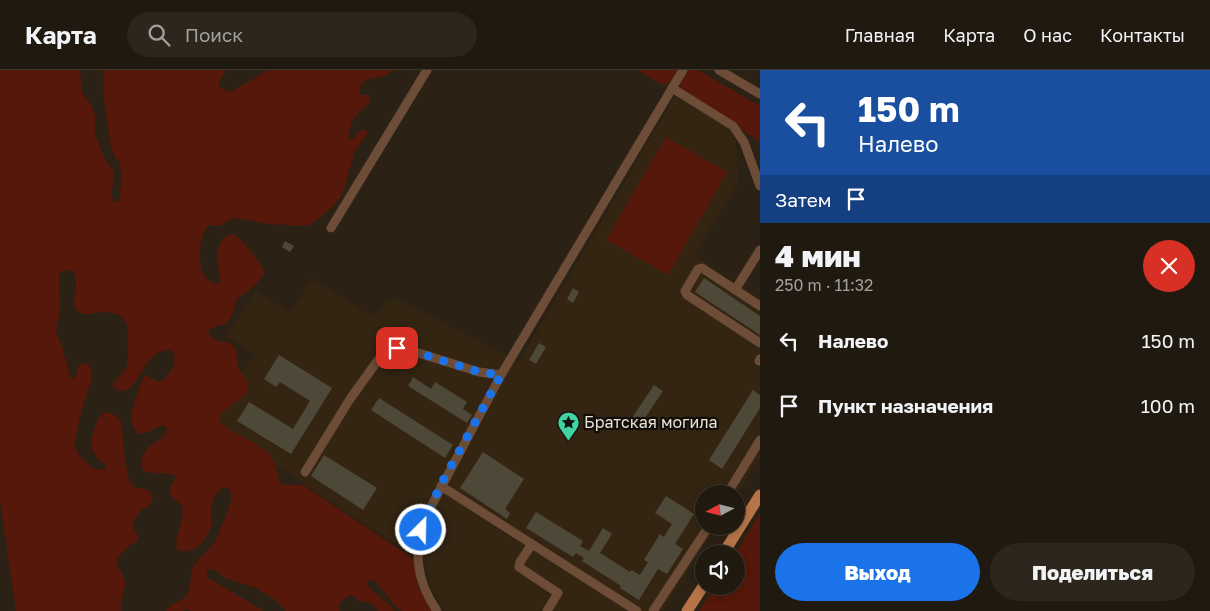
<!DOCTYPE html>
<html lang="ru">
<meta charset="utf-8">
<style>
body{margin:0;font-family:"Golos Text",sans-serif;background:#2d261d;color:#f1f3f6;height:100vh;display:flex;flex-direction:column;font-size:19px;white-space:nowrap}
*{box-sizing:border-box;margin:0}
p{font-size:16px;color:#a2a09e}
.icon{flex:none;width:28px;height:28px;fill:none;stroke:currentColor;stroke-width:2;stroke-linecap:round;stroke-linejoin:round}
.map{position:relative;flex:1;overflow:hidden}
.side{display:flex;flex-direction:column;background:#20190f;width:450px}
.side>*{flex:none}
.hud{background:#1a4fa0;color:#fff;overflow:hidden}
.needle{width:32px;rotate:263deg}
.buttons{position:absolute;left:695px;top:415px;display:grid;gap:10px}
.buttons a{display:grid;place-items:center;width:50px;height:50px;border-radius:50%;background:#20190f;box-shadow:0 2px 8px #0003,0 0 0 1px #3d382f;font-size:25px}
.pin{position:absolute;display:grid;place-items:center;width:42px;height:42px;color:#fff;margin:-21px;border-radius:10px;box-shadow:0 2px 8px #0006}
.me{position:absolute;width:55px;margin:-28px;rotate:23deg;stroke-linejoin:round;filter:drop-shadow(0 0 4px #0008)}
.turn{display:flex;align-items:center;gap:18px;height:105px;padding:0 15px;font-size:22px}
.turn .icon{width:65px;height:65px;stroke-width:2.5}
.turn b{display:block;font-size:35px;line-height:42px}
.then{display:flex;align-items:center;height:48px;padding:0 15px;background:#0003;gap:10px;font-size:19px}
.round{display:grid;place-items:center;flex:none;width:52px;height:52px;border-radius:26px;background:#2d261d}
.overview{display:flex;align-items:center;justify-content:space-between;height:85px;padding:0 15px}
h1{font-size:30px;font-weight:800;line-height:38px}
.cta{display:flex;gap:10px;margin-top:auto;padding:10px 15px}
.cta a{flex:1;height:58px;border-radius:30px;background:#1a73e8;color:#fff;font-size:20px;font-weight:800;line-height:58px;text-align:center}
.cta a+a{background:#2d261d;color:#f1f3f6}
ul{padding:0;list-style:none}
li{display:flex;align-items:center;gap:15px;height:65px;padding:0 15px}
li div{flex:1}
li b{display:block;font-size:19px}
li em{font-style:normal}
header{display:flex;align-items:center;gap:30px;box-sizing:border-box;height:70px;padding:0 25px;background:#20190f;border-bottom:1px solid #3d382f}
header strong{font-size:24px}
nav{display:flex;gap:28px;margin-inline-start:auto;font-size:18px}
.search{width:350px;height:45px;background:#2d261d;display:flex;align-items:center;gap:12px;box-sizing:border-box;padding:0 18px;border-radius:28px;color:#a2a09e;font-size:19px}
main{display:flex;flex:1;min-height:0}
.map>svg:first-child{display:block}
.built{fill:#342513}
.green{fill:#55180a}
.building{fill:#4e4838}
.lines{fill:none;stroke-linecap:round;stroke-linejoin:round}
.minor{stroke:#6d4d38;stroke-width:9}
.major{stroke:#b77448;stroke-width:11}
.route{stroke:#1a73e8;stroke-width:9;stroke-dasharray:0 16.2}
.labels{text-anchor:middle;dominant-baseline:central;stroke-width:4.5;stroke-linejoin:round;paint-order:stroke}
.poi-label{font-size:16px;fill:#eae2da;stroke:#100c06;text-anchor:start}
</style>
<header>
<strong>Карта</strong>
<div class="search"><svg class="icon" aria-label="search" viewBox="0 0 24 24"><circle cx="10" cy="10" r="6"/><path d="M15 15l6 6"/></svg>Поиск</div>
<nav><a>Главная</a><a>Карта</a><a>О нас</a><a>Контакты</a></nav>
</header>
<main>
<div class="map">
<svg width="760" height="541" viewBox="0 0 760 541">
<rect width="100%" height="100%" fill="#2b2114"/>
<polygon class="built" points="675,26 728,58 736,70 738,113 694,186 760,229 760,387 736,425 704,424 704,456 716,456 663,541 445,541 431,518 425,493 211,353 254,284 226,266 256,220 290,242 312,209 374,247 387,232 397,228 519,292"/>
<g class="green">
<path d="M0,0H80L82,23L92,36L95,46V65L106,91L113,100L114,108L111,125L115,132L120,131L121,103L119,92L114,86L110,73L103,20L104,0H226L219,11L220,18L231,22L268,0H392C385,13 357,1 360,25H370V31L353,49L348,66L350,70L355,67L360,60H366L367,64L354,83L346,113L341,126L332,137L312,154L305,156L269,154L234,148L219,156L208,155C197,169 194,212 218,214L221,212C218,196 211,168 234,164C241,169 263,194 264,203L256,215L238,228L230,249L225,254L209,259L208,262C215,276 226,268 234,276C239,282 235,289 238,295C241,306 252,310 247,324L223,341L219,349L222,354C233,364 264,375 271,386C277,395 276,406 282,415H303L410,486L414,492L418,516L431,541H403L398,539L375,511L368,510L367,513C374,525 387,530 395,541H378L372,534L360,531L351,525L341,531L338,536L340,541H286L274,529L256,518L225,508L214,499L207,500V507L264,541H192L186,539L183,541H166L171,535L186,527L189,520L193,496L215,472L231,433V424L229,418L223,417C218,422 214,426 212,433C210,441 213,449 211,457C207,470 192,488 177,479C173,466 186,451 182,435L171,427C169,419 170,415 176,409L175,406C165,400 153,406 143,400L141,392C143,387 144,382 148,378C155,371 166,369 167,358L164,355C155,357 150,363 139,364C133,360 131,353 131,346C132,339 141,310 145,305L159,312C176,305 182,274 162,281C142,288 142,314 124,321L115,319L113,314L126,298L128,290L127,255L121,246C116,244 111,242 105,242C91,242 88,248 75,239C72,224 80,216 73,201L64,200L59,204L60,238L56,263L63,279L70,307L75,309L78,296L84,293L89,295L91,301V311L82,338L74,375L79,385L90,396L99,400L104,399L106,395L97,388L92,380L91,370L98,348L105,342L114,345L121,350C123,363 125,408 132,415C141,423 149,413 153,428L150,435L141,440L134,450L133,457L139,468L136,472L130,475L117,489V497C134,515 118,522 122,541H16L0,432Z"/>
<path d="M637,0H677C673,7 671,14 663,15Z"/>
<polygon points="688,0 698,0 760,36 760,72 742,60 731,50 682,19 680,13"/>
<polygon points="666,67 727,102 668,205 606,170"/>
<polygon points="760,443 760,541 699,541 715,516 736,516 736,484 735,484"/>
</g>
<g class="building">
<polygon points="285,171 294,176 290,182 282,177"/>
<polygon points="704,208 760,246 760,265 695,222"/>
<polygon points="573,218 579,222 573,233 567,229"/>
<polygon points="539,273 546,277 536,294 529,290"/>
<polygon points="279,285 332,318 291,384 237,351 249,332 293,359 310,331 280,312 276,317 264,309"/>
<polygon points="413,307 431,319 435,312 467,332 463,339 472,345 467,353 408,316"/>
<polygon points="654,315 663,321 639,357 630,351"/>
<polygon points="753,320 760,325 760,338 722,399 709,390"/>
<polygon points="379,328 453,375 445,388 371,340"/>
<polygon points="483,382 524,409 505,439 510,443 507,449 460,418"/>
<polygon points="324,385 377,418 363,440 311,406"/>
<polygon points="666,426 694,444 675,474 683,479 667,504 658,499 639,530 620,518 621,516 582,491 584,488 576,483 573,487 526,458 536,442 583,471 580,476 589,481 603,458 612,464 600,483 630,502 631,500 640,505 648,492 644,490 660,464 664,467 672,454 655,443"/>
</g>
<g class="lines">
<g class="minor">
<polyline points="719,0 760,24"/>
<polyline points="672,18 733,56 744,72 760,116"/>
<polyline points="331,158 427,0"/>
<polyline points="735,220 760,180"/>
<polyline points="760,236 702,198 698,199 685,221 687,225 760,273"/>
<polyline points="759,291 760,289"/>
<path d="M305,402L350,329L381,286C389,279 395,278 406,279L479,302L501,305"/>
<polyline points="441,416 637,541"/>
<polyline points="727,424 760,370"/>
<polyline points="532,474 520,492 519,497 558,523 547,541"/>
<path d="M437,541C415,509 413,479 427,444L501,305L683,0"/>
<polyline points="653,541 709,456"/>
</g>
<g class="major">
<polyline points="723,484 760,425"/>
<polyline points="687,541 704,515"/>
</g>
</g>
<g class="lines">
<polyline class="route" points="397,278 406,279 479,302 501,305 440,416 421,460"/>
</g>
<defs>
<symbol id="sight-pin" viewBox="-11 -11 22 30"><path d="M0 17L-7.5 6A9.5 9.5 0 1 1 7.5 6Z" fill="#3fd4a2" stroke="#100c06"/><path d="M0-6L1.8-2.2L6-1.7L2.9 1.2L3.7 5.4L0 3.3L-3.7 5.4L-2.9 1.2L-6-1.7L-1.8-2.2Z" fill="#111"/></symbol>
</defs>
<g fill-rule="evenodd">
<use href="#sight-pin" x="556" y="340" width="25" height="34"/>
</g>
<g class="labels">
<g class="poi-label">
<text x="584" y="352">Братская могила</text>
</g>
</g>
</svg>
<div class="buttons">
<a><svg class="needle" viewBox="-14 -14 28 28"><path d="M0-13l5 13h-10z" fill="#e53935"/><path d="M0 13l5-13h-10z" fill="#a2a09e"/></svg></a>
<a><svg class="icon" aria-label="sound" viewBox="0 0 24 24"><path d="M4 9h4l5-4v14l-5-4H4zM17 9q2 3 0 6"/></svg></a>
</div>
<div class="pin" style="left:397px;top:278px;background:#d93025"><svg class="icon" aria-label="arrive" viewBox="0 0 24 24"><path d="M6 21V4h12l-3 4 3 4H6"/></svg></div>
<svg class="me" style="left:421px;top:460px" viewBox="-20 -20 40 40"><circle r="17" fill="#1a73e8" stroke="#fff" stroke-width="3"/><path d="M0-11L8 9 0 5-8 9z" fill="#fff"/></svg>
</div>
<section class="side">
<div class="hud">
<div class="turn"><svg class="icon" aria-label="left" viewBox="0 0 24 24"><path d="M17 20v-9H6M10 6l-5 5 5 5"/></svg><div><b>150 m</b>Налево</div></div>
<div class="then">Затем<svg class="icon" aria-label="arrive" viewBox="0 0 24 24"><path d="M6 21V4h12l-3 4 3 4H6"/></svg></div>
</div>
<div class="overview"><div><h1>4 мин</h1><p>250 m · 11:32</p></div><a class="round" style="background:#d93025;color:#fff"><svg class="icon" aria-label="close" viewBox="0 0 24 24"><path d="M6 6l12 12M18 6L6 18"/></svg></a></div>
<ul>
<li><svg class="icon" aria-label="left" viewBox="0 0 24 24"><path d="M17 20v-9H6M10 6l-5 5 5 5"/></svg><div><b>Налево</b></div><em>150 m</em></li>
<li><svg class="icon" aria-label="arrive" viewBox="0 0 24 24"><path d="M6 21V4h12l-3 4 3 4H6"/></svg><div><b>Пункт назначения</b></div><em>100 m</em></li>
</ul>
<div class="cta"><a>Выход</a><a>Поделиться</a></div>
</section>
</main>
